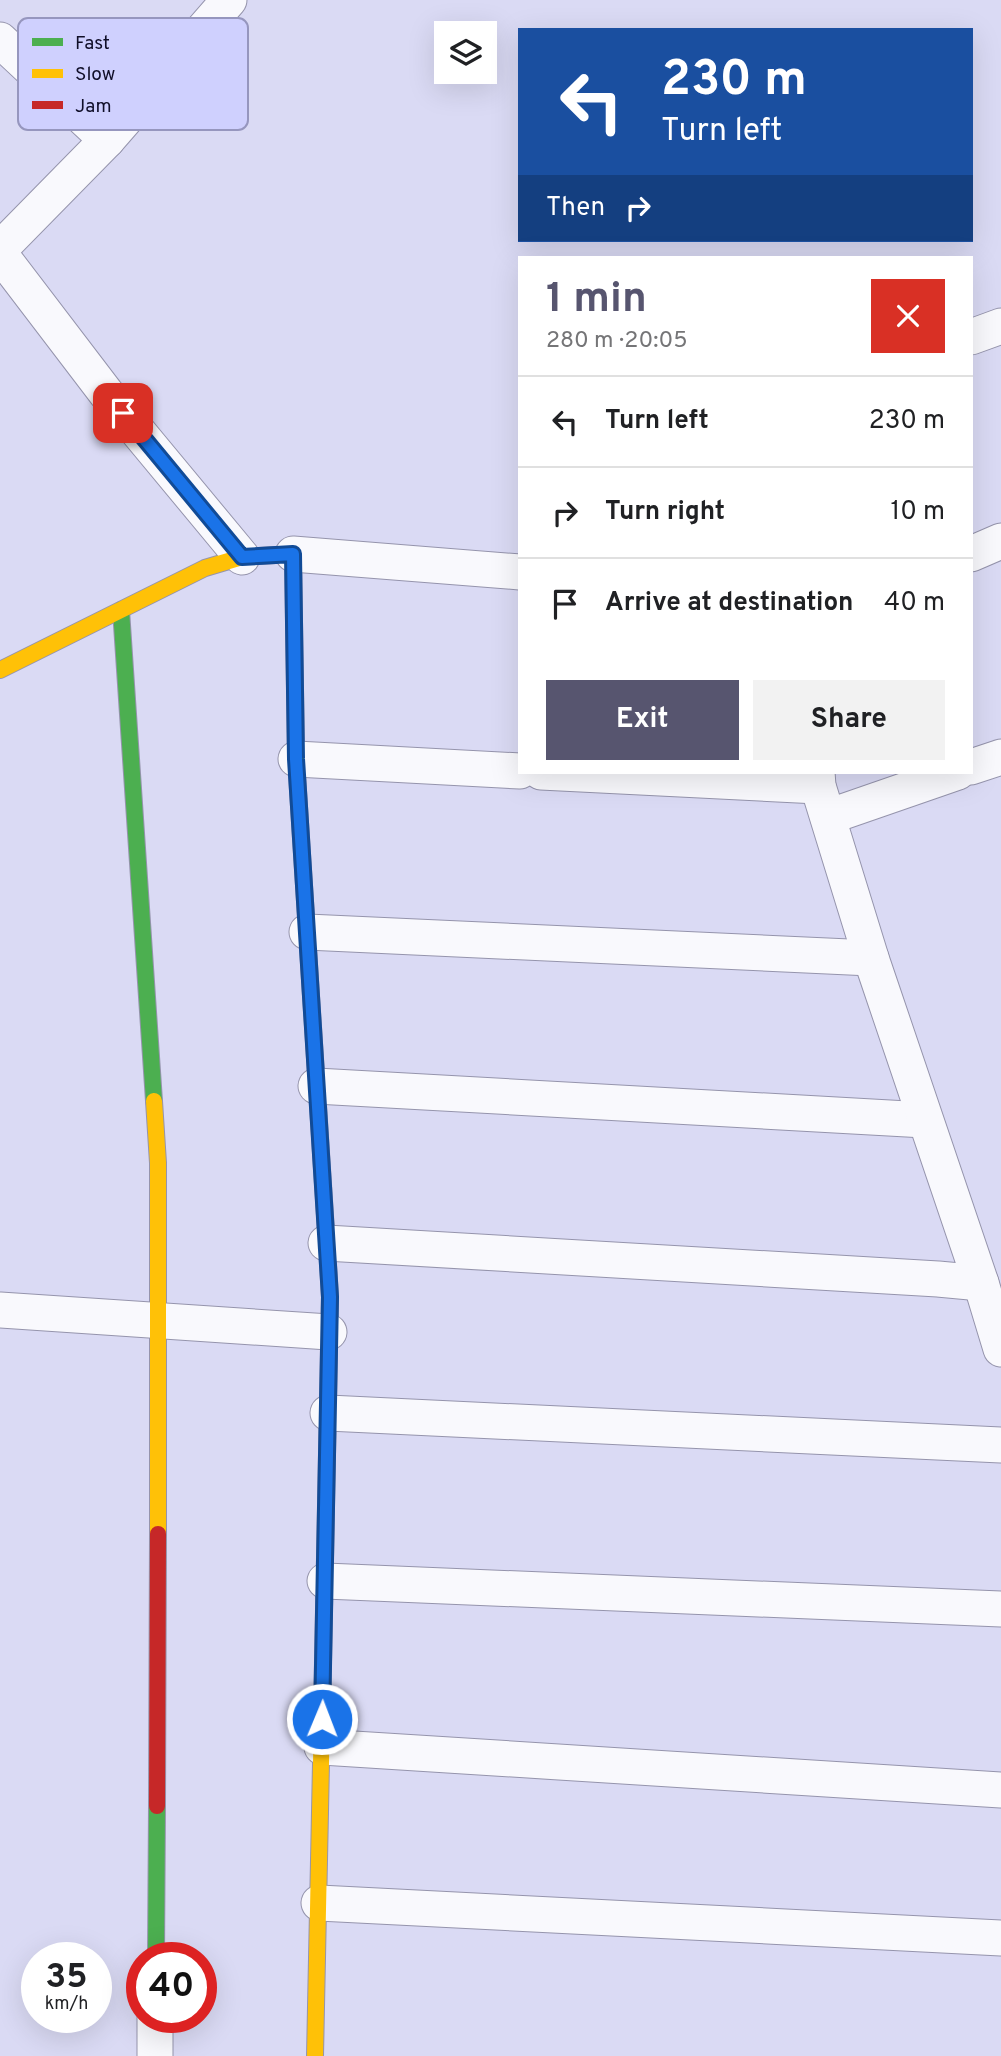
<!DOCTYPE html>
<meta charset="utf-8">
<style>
body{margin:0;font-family:Overpass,sans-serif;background:#f2f2f2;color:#202124;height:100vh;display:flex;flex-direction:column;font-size:26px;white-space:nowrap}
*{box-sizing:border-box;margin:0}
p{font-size:23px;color:#757577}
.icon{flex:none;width:38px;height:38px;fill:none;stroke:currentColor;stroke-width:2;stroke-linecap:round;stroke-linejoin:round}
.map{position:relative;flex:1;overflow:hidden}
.details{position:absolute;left:518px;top:256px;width:455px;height:518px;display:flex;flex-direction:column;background:#fff;border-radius:0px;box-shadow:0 7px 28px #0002}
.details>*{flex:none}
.banner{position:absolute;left:518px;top:28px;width:455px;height:214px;border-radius:0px;box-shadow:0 7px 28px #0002;background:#1a4fa0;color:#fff;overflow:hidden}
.controls{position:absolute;left:434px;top:21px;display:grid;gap:14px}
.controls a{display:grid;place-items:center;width:63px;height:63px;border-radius:0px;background:#fff;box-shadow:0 7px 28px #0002;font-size:35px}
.speed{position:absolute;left:21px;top:1942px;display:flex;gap:14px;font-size:35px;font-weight:700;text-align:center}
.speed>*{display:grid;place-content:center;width:91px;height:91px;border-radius:50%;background:#fff;box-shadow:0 7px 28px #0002;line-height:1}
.speed small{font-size:18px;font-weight:400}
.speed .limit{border:10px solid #d22;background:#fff;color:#111}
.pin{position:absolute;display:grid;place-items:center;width:60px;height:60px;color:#fff;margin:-30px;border-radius:14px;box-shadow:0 4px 10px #0006}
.me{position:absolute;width:77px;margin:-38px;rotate:1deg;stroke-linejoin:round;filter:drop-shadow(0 0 5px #0008)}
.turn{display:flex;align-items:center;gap:24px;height:147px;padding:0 28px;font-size:32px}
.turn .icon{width:91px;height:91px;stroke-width:2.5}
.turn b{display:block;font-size:49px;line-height:60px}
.then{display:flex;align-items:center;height:66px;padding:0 28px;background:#0003;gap:14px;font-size:26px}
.round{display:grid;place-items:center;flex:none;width:74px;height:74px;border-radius:0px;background:#f2f2f2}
.head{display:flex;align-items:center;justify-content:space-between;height:119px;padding:0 28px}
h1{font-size:42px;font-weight:700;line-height:52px;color:#57556f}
.cta{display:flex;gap:14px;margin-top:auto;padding:14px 28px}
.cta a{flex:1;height:80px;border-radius:0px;background:#57556f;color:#fff;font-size:28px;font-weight:700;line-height:80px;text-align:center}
.cta a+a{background:#f2f2f2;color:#202124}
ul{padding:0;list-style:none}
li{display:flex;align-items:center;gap:21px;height:91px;padding:0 28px;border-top:2px solid #e0e0e0}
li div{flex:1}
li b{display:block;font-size:26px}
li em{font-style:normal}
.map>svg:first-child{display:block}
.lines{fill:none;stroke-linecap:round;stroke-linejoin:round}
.street-casing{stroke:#9594ac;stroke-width:37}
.fast-casing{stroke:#9594ac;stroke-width:18}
.slow-casing{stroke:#9594ac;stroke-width:18}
.jam-casing{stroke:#9594ac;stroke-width:18}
.street{stroke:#f9f9fd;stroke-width:35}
.fast{stroke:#4caf50;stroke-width:16}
.slow{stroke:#ffc107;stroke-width:16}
.jam{stroke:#c62828;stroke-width:16}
.route-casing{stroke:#114b97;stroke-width:18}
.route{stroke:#1a73e8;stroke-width:12}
.key{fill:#cfd0fe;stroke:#9696be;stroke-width:2}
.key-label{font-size:19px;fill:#100e28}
</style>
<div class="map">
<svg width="1001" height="2056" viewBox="0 0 1001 2056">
<rect width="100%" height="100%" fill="#dadaf4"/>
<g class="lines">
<defs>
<g id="street">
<polyline points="0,40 107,140"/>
<polyline points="0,249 107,140 229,0"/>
<polyline points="0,254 106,393 242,557"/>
<polyline points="971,337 1001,326"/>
<polyline points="293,554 520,572"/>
<polyline points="971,554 1001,541"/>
<polyline points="296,759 520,771"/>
<polyline points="971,767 1001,757"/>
<polyline points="541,772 818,786"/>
<polyline points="828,817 958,772"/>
<polyline points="307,932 871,958"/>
<polyline points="316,1086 925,1120"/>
<polyline points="326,1243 938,1279 981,1283 871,958 818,786 817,772"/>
<polyline points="981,1283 1001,1349"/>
<polyline points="0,1310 329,1332"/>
<polyline points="328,1413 1001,1445"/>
<polyline points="325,1581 1001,1609"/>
<polyline points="322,1747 1001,1790"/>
<polyline points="319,1903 1001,1938"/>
<polyline points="155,2056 155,2018"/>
</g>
<g id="fast">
<polyline points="121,610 154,1101"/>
<polyline points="295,688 296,759 327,1247"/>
<polyline points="156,1958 157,1806"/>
</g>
<g id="slow">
<polyline points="0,670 205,568 242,557 293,554 295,688"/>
<polyline points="154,1101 158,1163 158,1534"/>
<polyline points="315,2056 322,1714"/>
</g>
<g id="jam">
<polyline points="322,1714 330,1297 327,1247"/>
<polyline points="157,1806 158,1534"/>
</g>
</defs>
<use href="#street" class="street-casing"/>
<use href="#fast" class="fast-casing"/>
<use href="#slow" class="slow-casing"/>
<use href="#jam" class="jam-casing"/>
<use href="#street" class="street"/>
<use href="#fast" class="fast"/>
<use href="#slow" class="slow"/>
<use href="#jam" class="jam"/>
</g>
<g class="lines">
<defs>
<polyline id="route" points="123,413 242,557 293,554 296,759 330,1297 322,1719"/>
</defs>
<use href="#route" class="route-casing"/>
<use href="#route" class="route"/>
</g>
<rect x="18" y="18" width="230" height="112" rx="10" class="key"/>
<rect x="32" y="38" width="31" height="8" fill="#4caf50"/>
<rect x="32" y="69" width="31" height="9" fill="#ffc107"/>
<rect x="32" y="101" width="31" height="8" fill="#c62828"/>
<g class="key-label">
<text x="75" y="49">Fast</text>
<text x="75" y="80">Slow</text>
<text x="75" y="112">Jam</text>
</g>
</svg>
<div class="controls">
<a><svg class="icon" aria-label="layers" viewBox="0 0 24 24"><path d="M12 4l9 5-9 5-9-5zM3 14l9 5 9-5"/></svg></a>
</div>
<div class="speed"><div>35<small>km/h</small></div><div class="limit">40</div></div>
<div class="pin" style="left:123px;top:413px;background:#d93025"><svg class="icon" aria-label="arrive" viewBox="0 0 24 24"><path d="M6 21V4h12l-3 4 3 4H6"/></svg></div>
<svg class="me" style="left:322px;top:1719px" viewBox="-20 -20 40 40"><circle r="17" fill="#1a73e8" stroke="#fff" stroke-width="3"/><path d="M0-11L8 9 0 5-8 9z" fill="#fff"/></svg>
<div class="banner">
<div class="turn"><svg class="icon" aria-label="left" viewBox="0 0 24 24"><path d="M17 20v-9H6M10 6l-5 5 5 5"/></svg><div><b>230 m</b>Turn left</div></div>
<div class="then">Then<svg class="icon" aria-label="right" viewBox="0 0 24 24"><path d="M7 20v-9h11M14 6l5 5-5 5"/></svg></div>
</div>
<section class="details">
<div class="head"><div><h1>1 min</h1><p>280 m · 20:05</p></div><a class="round" style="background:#d93025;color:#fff"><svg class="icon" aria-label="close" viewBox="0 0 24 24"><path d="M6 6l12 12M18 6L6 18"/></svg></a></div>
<ul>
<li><svg class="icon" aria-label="left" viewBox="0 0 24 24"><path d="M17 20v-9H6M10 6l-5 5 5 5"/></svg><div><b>Turn left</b></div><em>230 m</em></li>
<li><svg class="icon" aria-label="right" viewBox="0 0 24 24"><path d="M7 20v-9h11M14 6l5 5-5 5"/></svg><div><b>Turn right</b></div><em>10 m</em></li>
<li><svg class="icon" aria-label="arrive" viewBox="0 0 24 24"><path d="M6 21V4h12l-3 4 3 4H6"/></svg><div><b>Arrive at destination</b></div><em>40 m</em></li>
</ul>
<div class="cta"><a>Exit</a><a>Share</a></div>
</section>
</div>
